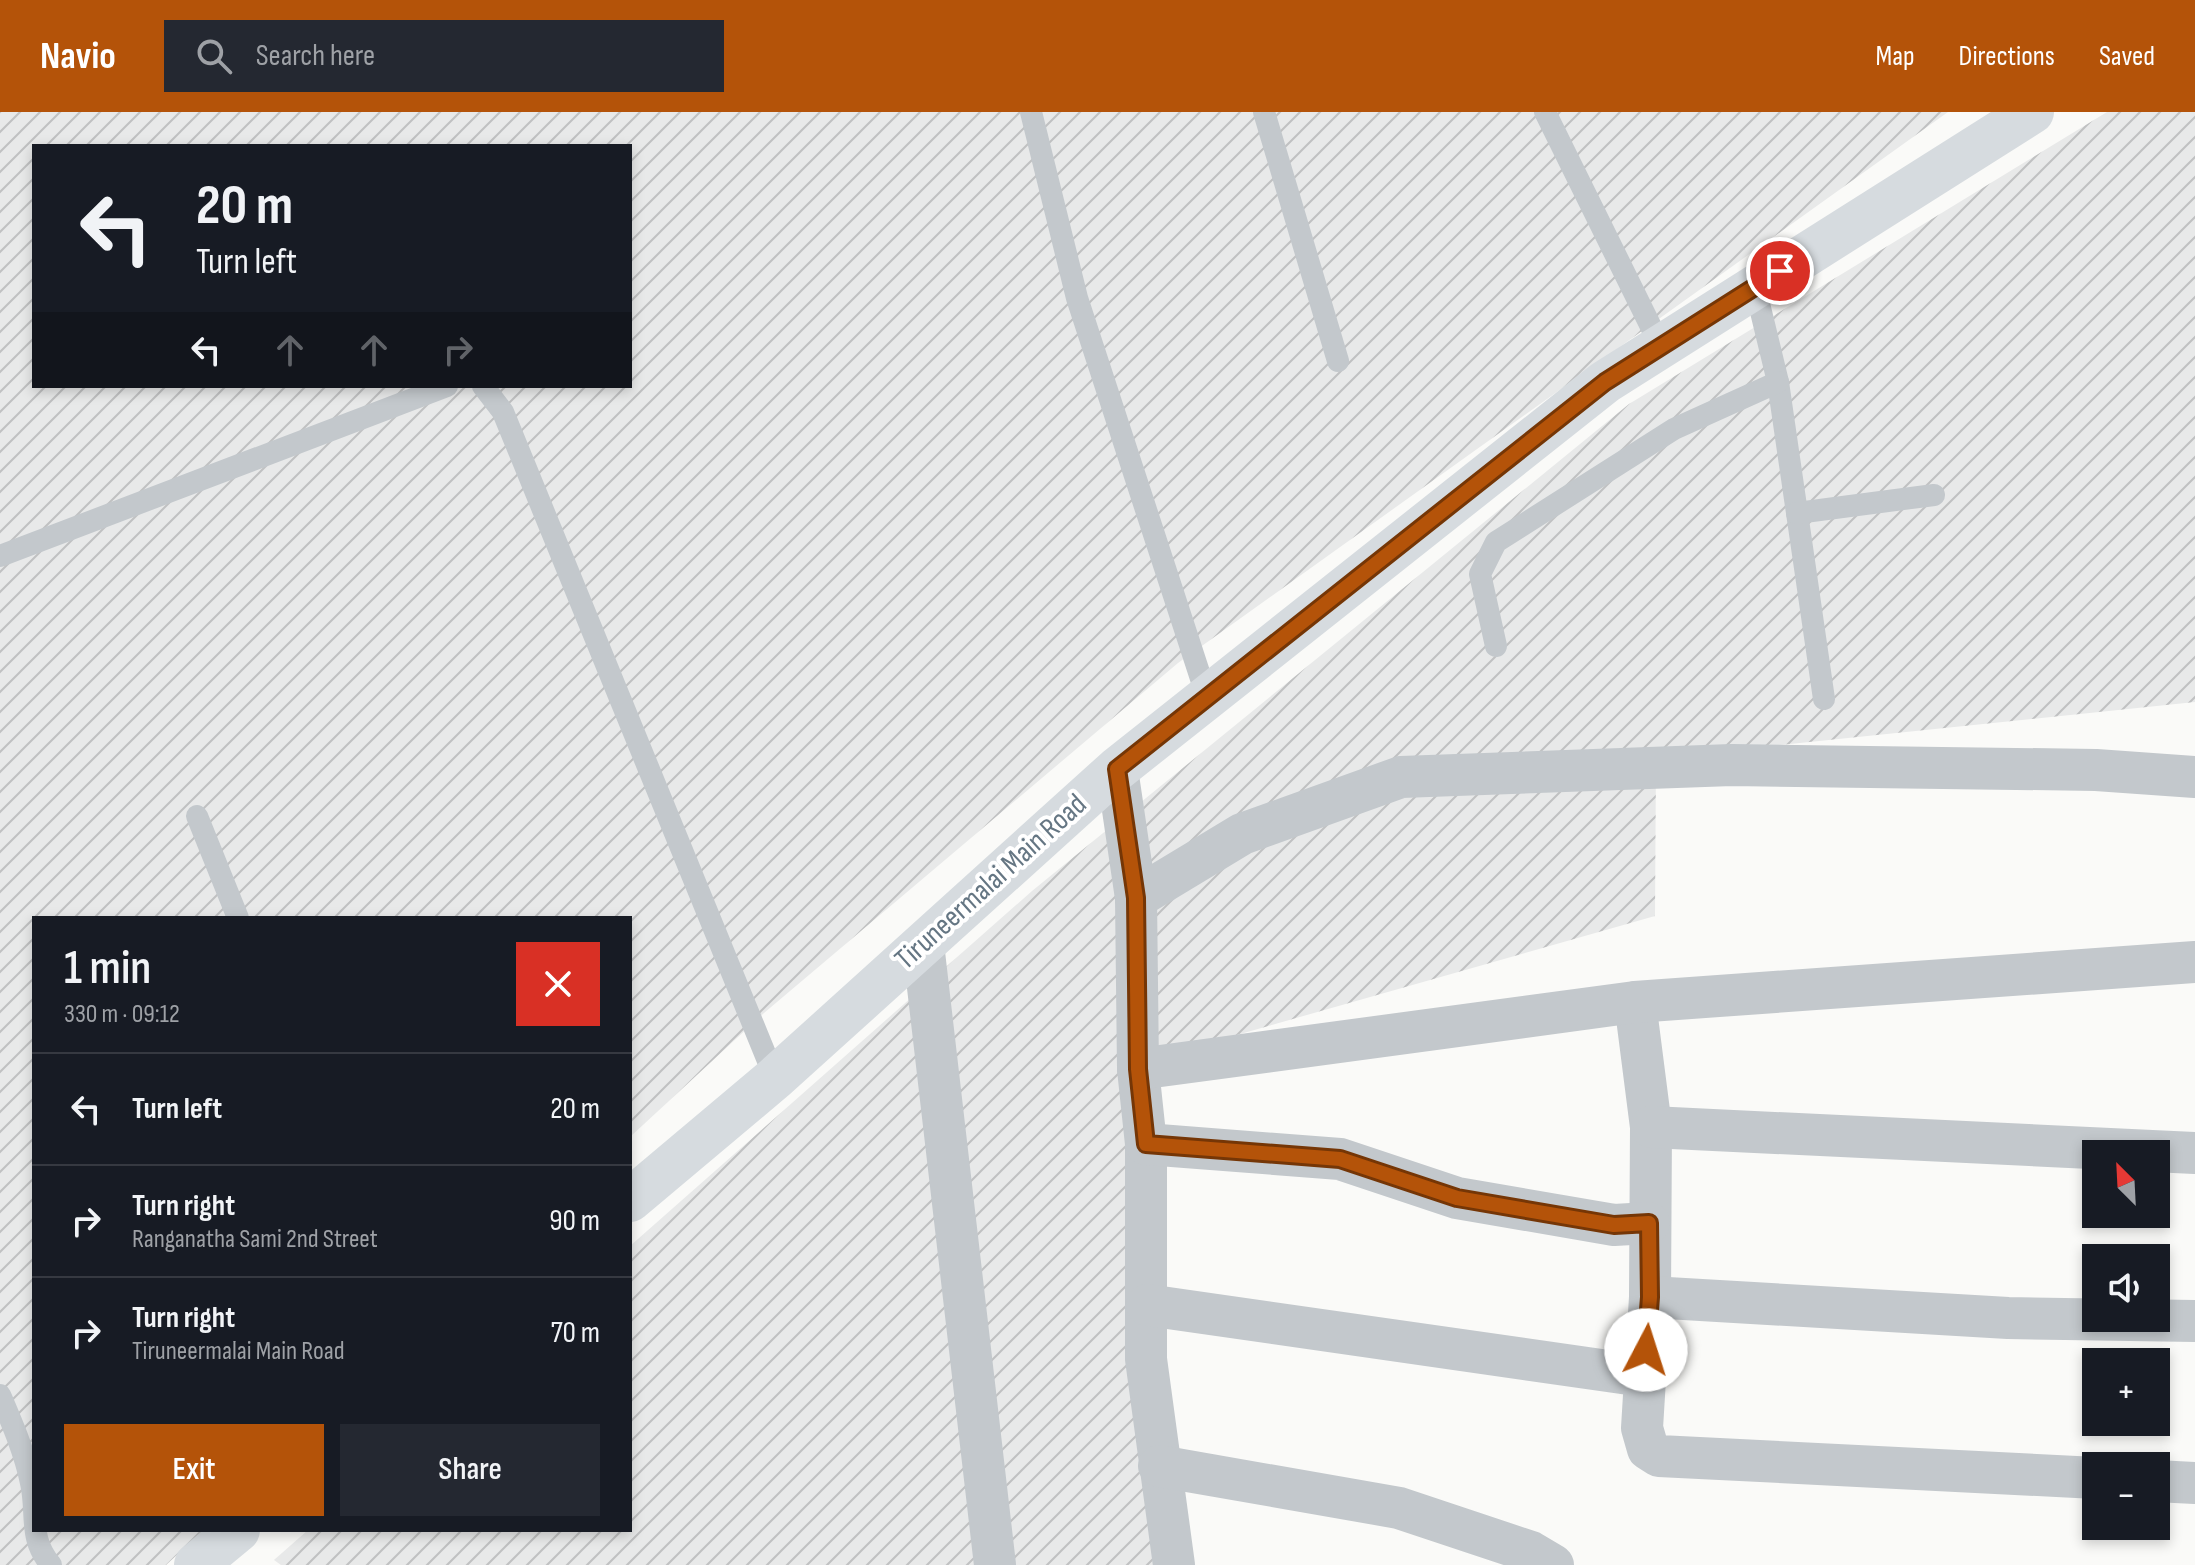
<!DOCTYPE html>
<meta charset="utf-8">
<style>
body{margin:0;font-family:"Sofia Sans Condensed",sans-serif;background:#242831;color:#f1f3f6;height:100vh;display:flex;flex-direction:column;font-size:30px;white-space:nowrap}
*{box-sizing:border-box;margin:0}
p{font-size:26px;color:#9ea1a6}
.icon{flex:none;width:44px;height:44px;fill:none;stroke:currentColor;stroke-width:2;stroke-linecap:round;stroke-linejoin:round}
.map{position:relative;flex:1;overflow:hidden}
.drawer{position:absolute;left:32px;top:804px;width:600px;height:616px;display:flex;flex-direction:column;background:#171b24;border-radius:0px;box-shadow:0 4px 12px #0003}
.drawer>*{flex:none}
.guide{position:absolute;left:32px;top:32px;width:600px;height:244px;border-radius:0px;box-shadow:0 4px 12px #0003;background:#171b24;color:#f1f3f6;overflow:hidden}
.needle{width:52px;rotate:336deg}
.buttons{position:absolute;left:2082px;top:1028px;display:grid;gap:16px}
.buttons a{display:grid;place-items:center;width:88px;height:88px;border-radius:0px;background:#171b24;box-shadow:0 4px 12px #0003;font-size:40px}
.pin{position:absolute;display:grid;place-items:center;width:68px;height:68px;color:#fff;margin:-34px;border:4px solid #fff;border-radius:50%;box-shadow:0 2px 8px #0007}
.me{position:absolute;width:88px;margin:-44px;rotate:5deg;stroke-linejoin:round;filter:drop-shadow(0 0 6px #0008)}
.turn{display:flex;align-items:center;gap:28px;height:168px;padding:0 32px;font-size:36px}
.turn .icon{width:104px;height:104px;stroke-width:2.5}
.turn b{display:block;font-size:56px;line-height:68px}
.lanes{display:flex;align-items:center;height:76px;padding:0 32px;background:#0003;justify-content:center;gap:40px;direction:ltr}
.lanes .off{opacity:.35}
.round{display:grid;place-items:center;flex:none;width:84px;height:84px;border-radius:0px;background:#242831}
.headline{display:flex;align-items:center;justify-content:space-between;height:136px;padding:0 32px}
h1{font-size:48px;font-weight:600;line-height:60px}
.cta{display:flex;gap:16px;margin-top:auto;padding:16px 32px}
.cta a{flex:1;height:92px;border-radius:0px;background:#b45309;color:#fff;font-size:32px;font-weight:600;line-height:92px;text-align:center}
.cta a+a{background:#242831;color:#f1f3f6}
ul{padding:0;list-style:none}
li{display:flex;align-items:center;gap:24px;height:112px;padding:0 32px;border-top:2px solid #363941}
li div{flex:1}
li b{display:block;font-size:30px}
li em{font-style:normal}
header{display:flex;align-items:center;gap:48px;box-sizing:border-box;height:112px;padding:0 40px;background:#b45309;color:#fff}
header strong{font-size:38px}
nav{display:flex;gap:44px;margin-inline-start:auto;font-size:28px}
.search{width:560px;height:72px;background:#242831;display:flex;align-items:center;gap:20px;box-sizing:border-box;padding:0 28px;border-radius:0px;color:#9ea1a6;font-size:30px}
.map>svg:first-child{display:block}
.industrial{fill:url(#industrial-furrows);fill-rule:evenodd}
.lines{fill:none;stroke-linecap:round;stroke-linejoin:round}
.service{stroke:#c3c8cc;stroke-width:22}
.minor{stroke:#c3c8cc;stroke-width:42}
.secondary{stroke:#d6dbdf;stroke-width:44}
.route-casing{stroke:#753606;stroke-width:20}
.route{stroke:#b45309;stroke-width:14}
.labels{text-anchor:middle;dominant-baseline:central;stroke-width:8;stroke-linejoin:round;paint-order:stroke}
.street-label{font-size:30px;fill:#657683;stroke:#fff}
</style>
<header>
<strong>Navio</strong>
<div class="search"><svg class="icon" aria-label="search" viewBox="0 0 24 24"><circle cx="10" cy="10" r="6"/><path d="M15 15l6 6"/></svg>Search here</div>
<nav><a>Map</a><a>Directions</a><a>Saved</a></nav>
</header>
<div class="map">
<svg width="2195" height="1453" viewBox="0 0 2195 1453">
<defs>
<pattern id="industrial-furrows" width="10" height="10" patternUnits="userSpaceOnUse" patternTransform="scale(2)"><rect width="10" height="10" fill="#e8e9e9"/><path d="M-1 1l2-2M0 10L10 0M9 11l2-2" fill="none" stroke="#c0c1c2"/></pattern>
</defs>
<rect width="100%" height="100%" fill="#fafaf8"/>
<g class="industrial">
<path d="M0,0H1948L1178,551L764,901L630,1025V806H34V1418H204L166,1453H0ZM34,34H630V274H34Z"/>
<polygon points="2107,0 2195,0 2195,590 1656,646 1655,804 1131,953 1161,1453 281,1453 274,1448 308,1418 630,1418 630,1134 1032,779 1629,292"/>
</g>
<g class="lines">
<g class="service">
<polyline points="1031,0 1077,186 1207,585"/>
<polyline points="1264,0 1338,249"/>
<polyline points="1545,0 1661,235"/>
<polyline points="1755,175 1778,270 1824,587"/>
<polyline points="483,274 503,300 775,966"/>
<polyline points="1797,401 1934,383"/>
<polyline points="0,444 447,274"/>
<polyline points="1496,534 1480,462 1496,430 1674,317 1778,270"/>
<polyline points="197,704 238,806"/>
<path d="M0,1283C12,1311 25,1341 31,1371C38,1402 28,1426 51,1453"/>
</g>
<g class="minor">
<polyline points="1117,657 1136,786 1138,957 1146,1032 1146,1247 1174,1453"/>
<polyline points="1136,786 1242,722 1401,665 1732,653 2096,658 2195,665"/>
<polyline points="923,832 995,1453"/>
<polyline points="1635,890 1651,1015 1650,1185 1642,1316 1648,1337 1659,1344 2096,1366"/>
<polyline points="1138,957 1635,890 2195,850"/>
<polyline points="1651,1015 2195,1041"/>
<polyline points="1146,1032 1340,1047 1457,1086 1614,1113 1649,1111"/>
<polyline points="1650,1185 2008,1206 2195,1209"/>
<polyline points="1147,1193 1643,1264"/>
<polyline points="1159,1354 1399,1396 1531,1440 1553,1453"/>
<polyline points="2156,1369 2195,1371"/>
</g>
<g class="secondary">
<polyline points="630,1088 775,966 1117,657 1605,270 2032,0"/>
<polyline points="196,1453 238,1418"/>
</g>
</g>
<g class="lines">
<defs>
<polyline id="route" points="1646,1238 1650,1185 1649,1111 1614,1113 1457,1086 1340,1047 1146,1032 1138,957 1136,786 1117,657 1605,270 1780,159"/>
</defs>
<use href="#route" class="route-casing"/>
<use href="#route" class="route"/>
</g>
<g class="labels">
<g class="street-label">
<text transform="translate(991 770) rotate(-42)">Tiruneermalai Main Road</text>
</g>
</g>
</svg>
<div class="buttons">
<a><svg class="needle" viewBox="-14 -14 28 28"><path d="M0-13l5 13h-10z" fill="#e53935"/><path d="M0 13l5-13h-10z" fill="#9ea1a6"/></svg></a>
<a><svg class="icon" aria-label="sound" viewBox="0 0 24 24"><path d="M4 9h4l5-4v14l-5-4H4zM17 9q2 3 0 6"/></svg></a>
<a>+</a>
<a>−</a>
</div>
<div class="pin" style="left:1780px;top:159px;background:#d93025"><svg class="icon" aria-label="arrive" viewBox="0 0 24 24"><path d="M6 21V4h12l-3 4 3 4H6"/></svg></div>
<svg class="me" style="left:1646px;top:1238px" viewBox="-20 -20 40 40"><circle r="19" fill="#fff"/><path d="M0-13L10 11 0 6-10 11z" fill="#b45309"/></svg>
<div class="guide">
<div class="turn"><svg class="icon" aria-label="left" viewBox="0 0 24 24"><path d="M17 20v-9H6M10 6l-5 5 5 5"/></svg><div><b>20 m</b>Turn left</div></div>
<div class="lanes"><svg class="icon" aria-label="left" viewBox="0 0 24 24"><path d="M17 20v-9H6M10 6l-5 5 5 5"/></svg><svg class="icon off" aria-label="ahead" viewBox="0 0 24 24"><path d="M12 20V5M6 11l6-6 6 6"/></svg><svg class="icon off" aria-label="ahead" viewBox="0 0 24 24"><path d="M12 20V5M6 11l6-6 6 6"/></svg><svg class="icon off" aria-label="right" viewBox="0 0 24 24"><path d="M7 20v-9h11M14 6l5 5-5 5"/></svg></div>
</div>
<section class="drawer">
<div class="headline"><div><h1>1 min</h1><p>330 m · 09:12</p></div><a class="round" style="background:#d93025;color:#fff"><svg class="icon" aria-label="close" viewBox="0 0 24 24"><path d="M6 6l12 12M18 6L6 18"/></svg></a></div>
<ul>
<li><svg class="icon" aria-label="left" viewBox="0 0 24 24"><path d="M17 20v-9H6M10 6l-5 5 5 5"/></svg><div><b>Turn left</b></div><em>20 m</em></li>
<li><svg class="icon" aria-label="right" viewBox="0 0 24 24"><path d="M7 20v-9h11M14 6l5 5-5 5"/></svg><div><b>Turn right</b><p>Ranganatha Sami 2nd Street</p></div><em>90 m</em></li>
<li><svg class="icon" aria-label="right" viewBox="0 0 24 24"><path d="M7 20v-9h11M14 6l5 5-5 5"/></svg><div><b>Turn right</b><p>Tiruneermalai Main Road</p></div><em>70 m</em></li>
</ul>
<div class="cta"><a>Exit</a><a>Share</a></div>
</section>
</div>
